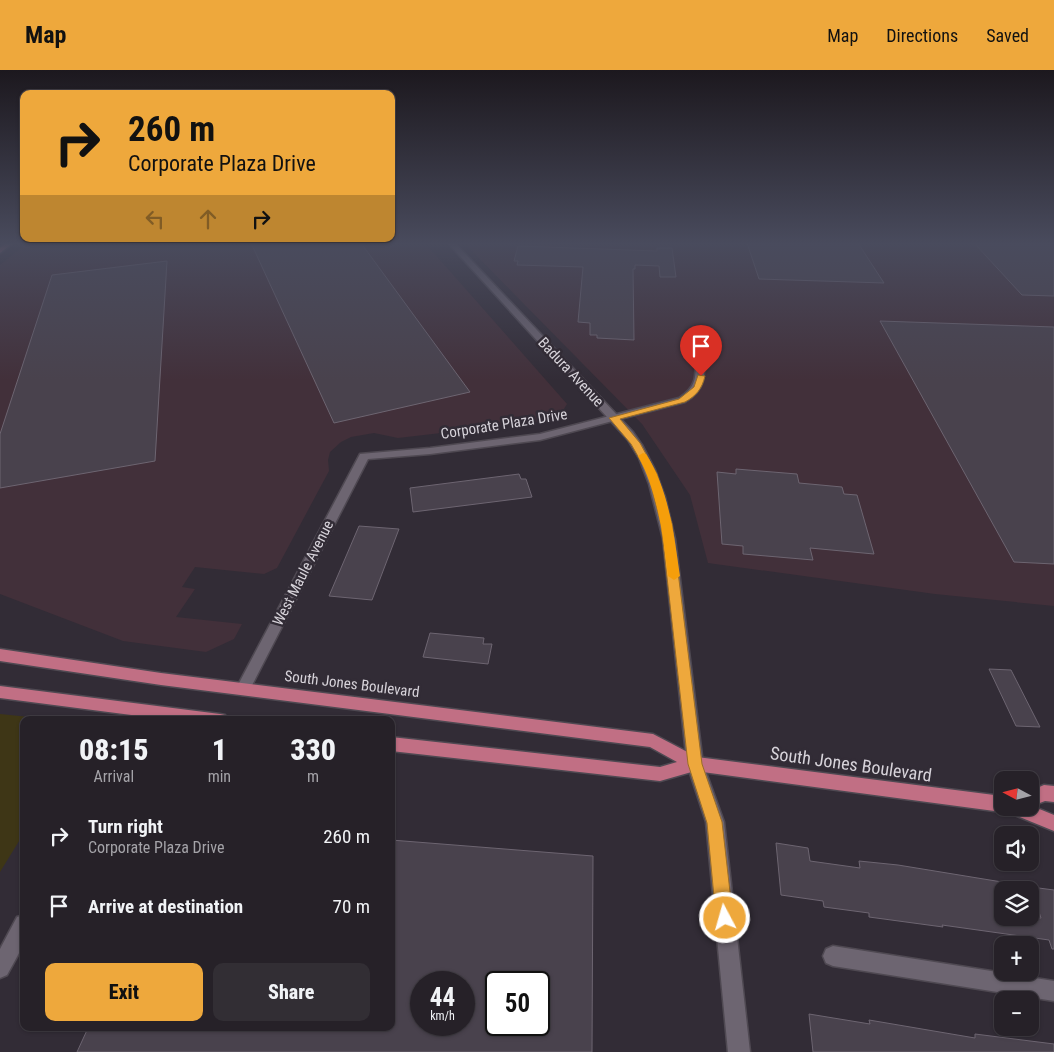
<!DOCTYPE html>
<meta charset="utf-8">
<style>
body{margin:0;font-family:"Roboto Condensed",sans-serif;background:#322e34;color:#f1f3f6;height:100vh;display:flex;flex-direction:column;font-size:19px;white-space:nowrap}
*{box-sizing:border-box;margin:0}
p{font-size:16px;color:#a4a3a8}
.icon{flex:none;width:28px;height:28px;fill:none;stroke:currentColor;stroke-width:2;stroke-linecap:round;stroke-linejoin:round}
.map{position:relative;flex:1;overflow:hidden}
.drawer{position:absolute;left:20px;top:646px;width:375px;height:315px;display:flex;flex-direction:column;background:#262128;border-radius:10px;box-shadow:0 1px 4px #0004,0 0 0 1px #423e45}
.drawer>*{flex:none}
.guide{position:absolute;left:20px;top:20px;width:375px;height:152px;border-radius:10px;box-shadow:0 1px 4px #0004,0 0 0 1px #423e45;background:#eea83c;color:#111;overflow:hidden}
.needle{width:32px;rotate:277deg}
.buttons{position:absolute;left:994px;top:701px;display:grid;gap:10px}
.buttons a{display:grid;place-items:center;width:45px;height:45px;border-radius:10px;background:#262128;box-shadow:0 1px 4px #0004,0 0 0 1px #423e45;font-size:25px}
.speed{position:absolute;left:410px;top:901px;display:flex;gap:10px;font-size:25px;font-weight:700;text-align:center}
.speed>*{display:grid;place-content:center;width:65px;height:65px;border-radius:50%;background:#262128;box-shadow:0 1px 4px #0004,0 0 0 1px #423e45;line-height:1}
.speed small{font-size:12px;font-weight:400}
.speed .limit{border:2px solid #111;border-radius:8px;background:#fff;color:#111}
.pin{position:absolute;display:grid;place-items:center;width:42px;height:42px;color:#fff;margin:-51px -21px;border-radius:50% 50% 50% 0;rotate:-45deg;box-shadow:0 0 5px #0007}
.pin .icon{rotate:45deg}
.me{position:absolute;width:55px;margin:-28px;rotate:354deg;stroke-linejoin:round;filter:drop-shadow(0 0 4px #0008)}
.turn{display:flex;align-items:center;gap:18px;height:105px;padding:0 25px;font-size:22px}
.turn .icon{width:65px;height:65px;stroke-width:2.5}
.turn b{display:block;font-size:35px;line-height:42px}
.lanes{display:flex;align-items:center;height:48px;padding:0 25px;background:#0003;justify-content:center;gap:25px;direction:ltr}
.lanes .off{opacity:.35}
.eta{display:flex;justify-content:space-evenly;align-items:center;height:85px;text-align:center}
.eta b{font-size:30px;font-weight:800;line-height:35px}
.primary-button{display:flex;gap:10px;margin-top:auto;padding:10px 25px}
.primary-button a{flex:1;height:58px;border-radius:10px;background:#eea83c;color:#111;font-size:20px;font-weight:800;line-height:58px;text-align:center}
.primary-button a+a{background:#322e34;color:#f1f3f6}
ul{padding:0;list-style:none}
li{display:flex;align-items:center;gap:15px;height:70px;padding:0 25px}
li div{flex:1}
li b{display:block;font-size:19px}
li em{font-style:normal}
header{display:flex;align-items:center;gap:30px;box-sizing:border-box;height:70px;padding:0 25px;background:#eea83c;color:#111}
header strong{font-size:24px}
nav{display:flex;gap:28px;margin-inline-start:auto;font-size:18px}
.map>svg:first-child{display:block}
.industrial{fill:#42303a}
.sand{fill:#3e3616}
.building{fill:#49424d;stroke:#6d6571;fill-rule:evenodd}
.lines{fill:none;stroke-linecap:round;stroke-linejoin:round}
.minor-casing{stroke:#4f4952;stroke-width:3}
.secondary-casing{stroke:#4f4952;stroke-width:3}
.primary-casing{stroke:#4f4952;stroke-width:3}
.minor{fill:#6d6571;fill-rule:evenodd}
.secondary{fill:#6d6571;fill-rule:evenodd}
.primary{fill:#c16f84;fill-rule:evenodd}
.route{fill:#eea83c;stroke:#9b6d27}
.slow{fill:#f59e0b}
.labels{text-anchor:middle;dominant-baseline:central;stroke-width:5;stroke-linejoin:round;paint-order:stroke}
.street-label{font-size:15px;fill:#d7d3da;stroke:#322c36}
.near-street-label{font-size:18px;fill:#d7d3da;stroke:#322c36}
</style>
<header>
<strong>Map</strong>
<nav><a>Map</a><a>Directions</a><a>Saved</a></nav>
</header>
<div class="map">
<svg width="1054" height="982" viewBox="0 0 1054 982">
<rect width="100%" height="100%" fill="#322c36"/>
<g class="industrial">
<polygon points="27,173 425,173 567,334 559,347 535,352 398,368 374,363 351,367 341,372 330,382 328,390 329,401 277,498 264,504 195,497 182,517 195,519 176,547 242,554 234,569 206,582 123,571 0,524 0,195"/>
<polygon points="464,173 1054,173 1054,536 935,524 708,493 690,425 642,354"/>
</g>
<polygon class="sand" points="0,644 58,650 24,650 24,763 0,802"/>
<g class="building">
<polygon points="251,173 361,173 470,322 334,353"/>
<polygon points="747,173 858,173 884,213 759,209"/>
<polygon points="974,173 1054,173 1054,226 1022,225"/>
<polygon points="518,176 657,181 657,178 672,178 676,207 660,207 659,196 635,195 635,199 633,199 634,270 597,268 597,265 590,265 590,253 578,252 583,197 517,195 518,191 514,191"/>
<polygon points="167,191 155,391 0,418 0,364 52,205"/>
<polygon points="880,251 1054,257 1054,494 1014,492"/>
<polygon points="736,399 797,404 799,413 842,417 844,424 857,425 874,484 810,478 813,490 743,484 743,476 722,474 717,402 736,404"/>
<polygon points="519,404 521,409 526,409 532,427 413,442 410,418"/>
<polygon points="359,456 399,459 372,530 329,526"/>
<polygon points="430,563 484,568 483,574 492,574 488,594 423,587"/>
<polygon points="989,599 1011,600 1040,657 1016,656"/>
<path d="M391,770L593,786L592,982H77L88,958H391ZM421,912H464V955H421ZM496,912H539V955H496Z"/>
<polygon points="776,773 808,778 810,791 860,798 859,791 898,795 1002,812 1002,848 1041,848 1031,817 1054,820 1054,879 1052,879 1049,870 942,855 943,857 869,847 869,843 824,837 823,831 781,825"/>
<polygon points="809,944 870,954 869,950 975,968 975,964 1054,974 1054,982 813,982"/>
</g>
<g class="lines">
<defs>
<g id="minor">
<path d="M699,281L703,284C706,306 705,320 685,332L540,370L430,384L368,389L248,623L243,625L238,623L236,619L238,615L360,384L430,378L540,364L679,328C698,316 696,305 695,284Z"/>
<polygon points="24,845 24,874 7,905 0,908 0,879 17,847"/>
<polygon points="833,876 1054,911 1054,931 833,896 826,893 823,886 826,879"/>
</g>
<polygon id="secondary" points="448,173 455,173 633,362 642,375 655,400 665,427 675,469 703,694 724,752 750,982 728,982 706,752 687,694 663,469 649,414 639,388 628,370"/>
<g id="primary">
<polygon points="6,173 13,173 0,183 0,178"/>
<polygon points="0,579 161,603 653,664 697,687 1002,726 1002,738 1009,738 1002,742 695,701 660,711 391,681 391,667 660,697 677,692 650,677 161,615 0,591"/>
<polygon points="0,616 220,644 225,645 228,650 170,650 0,628"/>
<polygon points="1044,715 1054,716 1054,732 1045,731 1032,736 1054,745 1054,761 1012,744 1010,738 1030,738 1030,721"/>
</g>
</defs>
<use href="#minor" class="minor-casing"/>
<use href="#secondary" class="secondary-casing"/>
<use href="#primary" class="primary-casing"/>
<use href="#minor" class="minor"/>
<use href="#secondary" class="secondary"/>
<use href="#primary" class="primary"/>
</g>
<linearGradient id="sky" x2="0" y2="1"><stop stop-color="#1c181e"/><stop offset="0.56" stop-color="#494b5d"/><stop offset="1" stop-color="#494b5d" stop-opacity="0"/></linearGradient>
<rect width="1054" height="310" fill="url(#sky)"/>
<path class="route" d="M698,305L705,306C702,319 696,326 685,332L620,349L640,373L657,404L672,454L702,694L722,752L733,848L731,854L725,857L719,854L716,848L707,753L688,694L661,454L648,404L631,374L609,348L679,329L694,317Z"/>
<path class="slow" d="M643,383L646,384C669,420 674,465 680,506L674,510L668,506C663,465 658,423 638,386Z"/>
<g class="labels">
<g class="street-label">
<text transform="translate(571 302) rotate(47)">Badura Avenue</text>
<text transform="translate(504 354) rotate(-9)">Corporate Plaza Drive</text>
<text transform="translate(303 503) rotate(-63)">West Maule Avenue</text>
<text transform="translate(352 614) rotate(7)">South Jones Boulevard</text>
</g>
<g class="near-street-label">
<text transform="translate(851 694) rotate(8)">South Jones Boulevard</text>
</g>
</g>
</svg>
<div class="buttons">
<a><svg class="needle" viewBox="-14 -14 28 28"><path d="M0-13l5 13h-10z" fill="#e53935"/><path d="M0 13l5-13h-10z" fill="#a4a3a8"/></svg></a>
<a><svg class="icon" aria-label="sound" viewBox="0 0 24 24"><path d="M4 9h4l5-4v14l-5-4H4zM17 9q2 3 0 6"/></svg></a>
<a><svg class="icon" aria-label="layers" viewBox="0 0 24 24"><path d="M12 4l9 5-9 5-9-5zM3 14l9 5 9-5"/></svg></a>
<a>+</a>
<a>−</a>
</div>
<div class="speed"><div>44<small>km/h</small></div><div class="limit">50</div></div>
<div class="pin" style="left:701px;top:306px;background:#d93025"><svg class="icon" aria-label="arrive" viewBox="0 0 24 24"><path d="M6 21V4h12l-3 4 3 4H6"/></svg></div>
<svg class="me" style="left:725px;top:848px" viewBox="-20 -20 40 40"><circle r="17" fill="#eea83c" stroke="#fff" stroke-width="3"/><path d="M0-11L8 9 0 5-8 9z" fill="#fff"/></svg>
<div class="guide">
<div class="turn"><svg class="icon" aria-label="right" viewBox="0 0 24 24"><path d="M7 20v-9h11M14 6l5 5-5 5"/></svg><div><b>260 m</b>Corporate Plaza Drive</div></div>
<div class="lanes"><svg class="icon off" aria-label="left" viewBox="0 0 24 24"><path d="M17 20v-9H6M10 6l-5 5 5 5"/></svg><svg class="icon off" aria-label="ahead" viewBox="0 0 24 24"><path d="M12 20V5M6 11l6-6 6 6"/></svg><svg class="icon" aria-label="right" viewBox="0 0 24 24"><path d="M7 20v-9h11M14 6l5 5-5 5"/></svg></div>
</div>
<section class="drawer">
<div class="eta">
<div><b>08:15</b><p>Arrival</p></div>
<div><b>1</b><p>min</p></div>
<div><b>330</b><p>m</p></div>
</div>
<ul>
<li><svg class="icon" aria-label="right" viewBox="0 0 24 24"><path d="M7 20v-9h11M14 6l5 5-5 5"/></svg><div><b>Turn right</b><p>Corporate Plaza Drive</p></div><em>260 m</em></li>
<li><svg class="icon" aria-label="arrive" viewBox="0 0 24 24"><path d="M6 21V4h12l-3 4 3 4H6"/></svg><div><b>Arrive at destination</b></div><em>70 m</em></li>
</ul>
<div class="primary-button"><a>Exit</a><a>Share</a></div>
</section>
</div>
